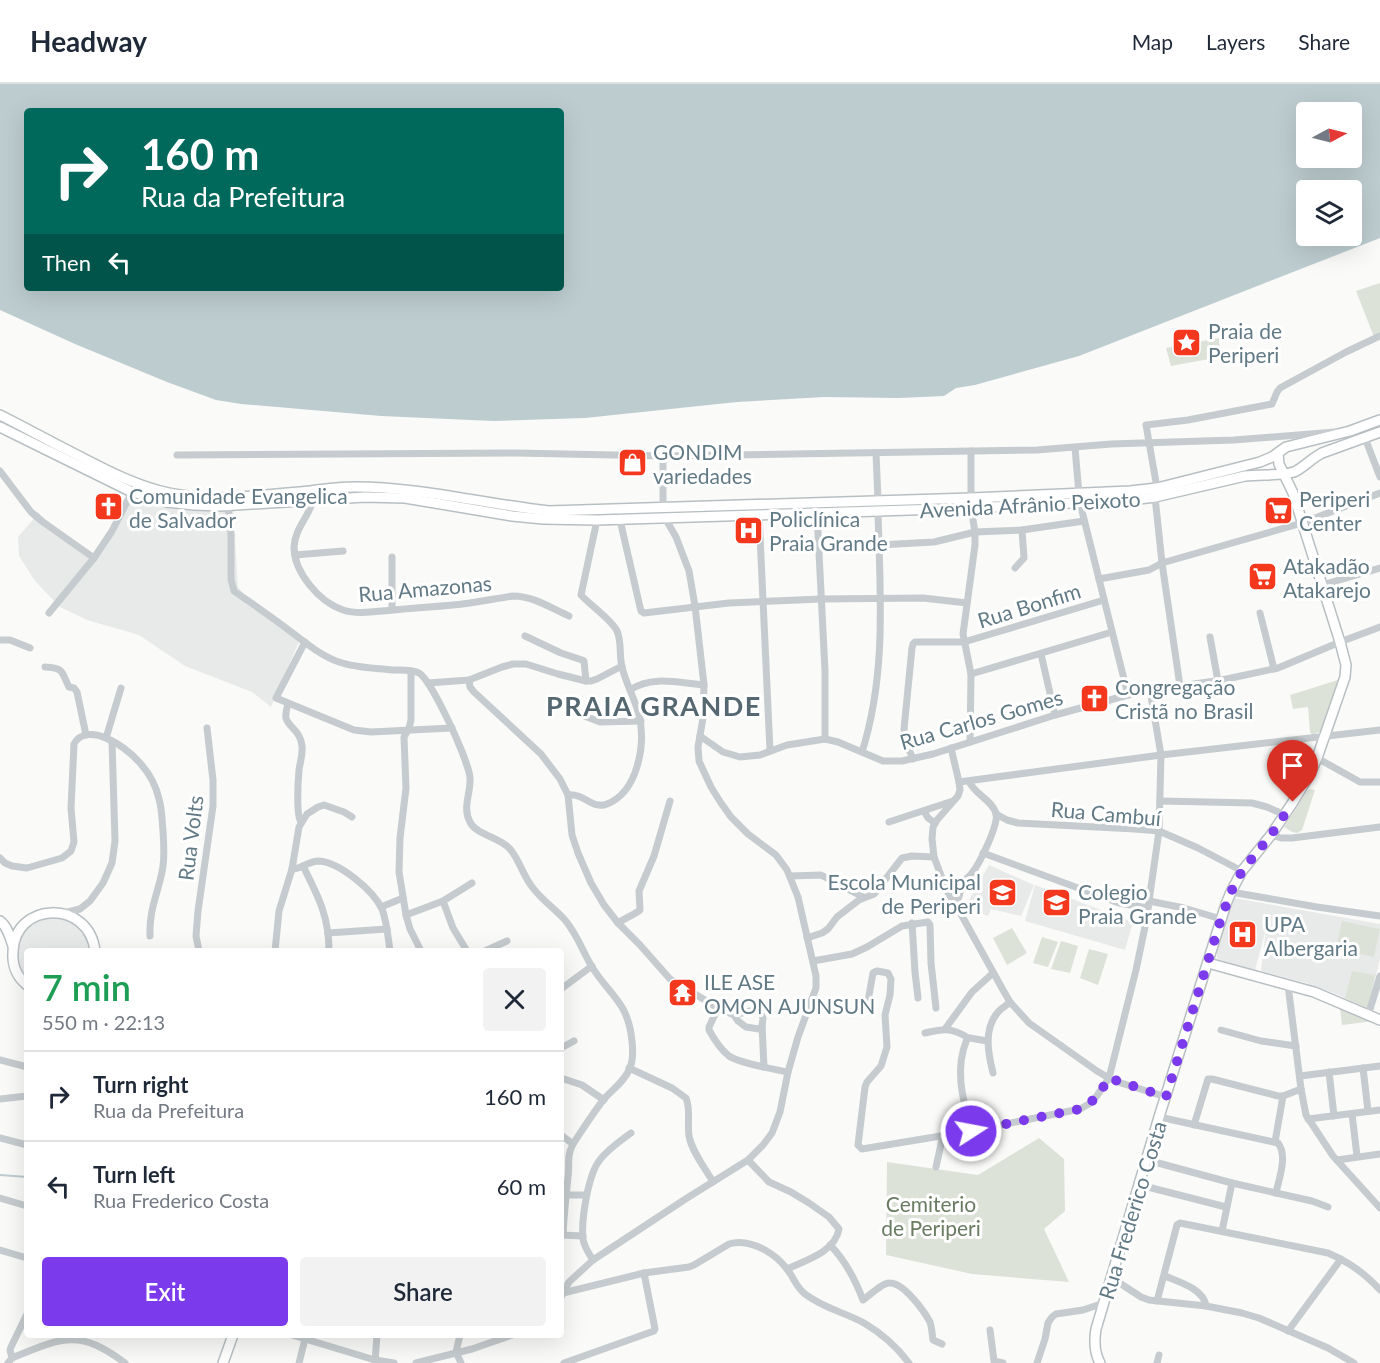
<!DOCTYPE html>
<meta charset="utf-8">
<style>
body{margin:0;font-family:Lato,sans-serif;background:#f2f2f3;color:#1f2937;height:100vh;display:flex;flex-direction:column;font-size:22px;white-space:nowrap}
*{box-sizing:border-box;margin:0}
p{font-size:20px;color:#747a83}
.icon{flex:none;width:33px;height:33px;fill:none;stroke:currentColor;stroke-width:2;stroke-linecap:round;stroke-linejoin:round}
.map{position:relative;flex:1;overflow:hidden}
.drawer{position:absolute;left:24px;top:864px;width:540px;height:390px;display:flex;flex-direction:column;background:#fff;border-radius:6px;box-shadow:0 6px 24px #0002}
.drawer>*{flex:none}
.guide{position:absolute;left:24px;top:24px;width:540px;height:183px;border-radius:6px;box-shadow:0 6px 24px #0002;background:#00695c;color:#fff;overflow:hidden}
.needle{width:39px;rotate:83deg}
.buttons{position:absolute;left:1296px;top:18px;display:grid;gap:12px}
.buttons a{display:grid;place-items:center;width:66px;height:66px;border-radius:6px;background:#fff;box-shadow:0 6px 24px #0002;font-size:30px}
.pin{position:absolute;display:grid;place-items:center;width:51px;height:51px;color:#fff;margin:-62px -26px;border-radius:50% 50% 50% 0;rotate:-45deg;box-shadow:0 0 6px #0007}
.pin .icon{rotate:45deg}
.me{position:absolute;width:66px;margin:-33px;rotate:79deg;stroke-linejoin:round;filter:drop-shadow(0 0 4px #0008)}
.turn{display:flex;align-items:center;gap:21px;height:126px;padding:0 18px;font-size:27px}
.turn .icon{width:78px;height:78px;stroke-width:2.5}
.turn b{display:block;font-size:42px;line-height:51px}
.then{display:flex;align-items:center;height:57px;padding:0 18px;background:#0003;gap:12px;font-size:22px}
.round{display:grid;place-items:center;flex:none;width:63px;height:63px;border-radius:6px;background:#f2f2f3}
.headline{display:flex;align-items:center;justify-content:space-between;height:102px;padding:0 18px}
h1{font-size:36px;font-weight:600;line-height:45px;color:#1e9e55}
.action{display:flex;gap:12px;margin-top:auto;padding:12px 18px}
.action a{flex:1;height:69px;border-radius:6px;background:#7c3aed;color:#fff;font-size:24px;font-weight:600;line-height:69px;text-align:center}
.action a+a{background:#f2f2f3;color:#1f2937}
ul{padding:0;list-style:none}
li{display:flex;align-items:center;gap:18px;height:90px;padding:0 18px;border-top:2px solid #e0e1e3}
li div{flex:1}
li b{display:block;font-size:22px}
li em{font-style:normal}
header{display:flex;align-items:center;gap:36px;box-sizing:border-box;height:84px;padding:0 30px;background:#fff;border-bottom:2px solid #e0e1e3}
header strong{font-size:28px}
nav{display:flex;gap:33px;margin-inline-start:auto;font-size:21px}
.map>svg:first-child{display:block}
.built{fill:#e8eae9}
.green{fill:#dde2d8}
.water{fill:#bdcccf;fill-rule:evenodd}
.lines{fill:none;stroke-linecap:round;stroke-linejoin:round}
.stream{stroke:#bdcccf;stroke-width:2}
.major-casing{stroke:#b8bfc2;stroke-width:12}
.minor{stroke:#c5cbce;stroke-width:7}
.major{stroke:#fff;stroke-width:9}
.route{stroke:#7c3aed;stroke-width:10;stroke-dasharray:0 18}
.labels{text-anchor:middle;dominant-baseline:central;stroke-width:6;stroke-linejoin:round;paint-order:stroke}
.poi-label{font-size:21px;fill:#627a86;stroke:#fff;text-anchor:start}
.street-label{font-size:21px;fill:#627a86;stroke:#fff}
.park-label{font-size:21px;fill:#697c62;stroke:#fff}
.district-label{font-size:27px;font-weight:bold;letter-spacing:1.5px;fill:#556770;stroke:#fff}
</style>
<header>
<strong>Headway</strong>
<nav><a>Map</a><a>Layers</a><a>Share</a></nav>
</header>
<div class="map">
<svg width="1380" height="1279" viewBox="0 0 1380 1279">
<rect width="100%" height="100%" fill="#fafaf8"/>
<g class="built">
<polygon points="132,408 141,412 233,422 238,503 248,515 301,553 271,623 252,608 185,582 139,551 87,536 60,523 35,497 19,472 18,453 35,433 38,428 46,439 94,477"/>
<polygon points="989,781 1034,801 1021,832 991,825 988,832 972,826 969,816"/>
<polygon points="1035,801 1133,838 1125,866 1025,837"/>
<polygon points="1234,814 1380,840 1380,874 1368,926 1339,911 1306,899 1261,887 1266,845 1255,886 1220,876 1217,874 1217,865"/>
<polygon points="56,832 68,836 78,843 85,852 89,867 27,867 27,897 17,881 17,857 23,846 33,838 44,833"/>
</g>
<g class="green">
<polygon points="1380,199 1380,251 1374,253 1356,207"/>
<polygon points="1219,254 1220,273 1171,282 1166,264"/>
<polygon points="1338,596 1324,646 1312,651 1310,648 1308,623 1293,625 1290,611"/>
<polygon points="1311,705 1315,706 1302,746 1297,749 1292,748 1284,743 1308,706"/>
<polygon points="1342,837 1380,845 1374,873 1336,864"/>
<polygon points="1012,844 1027,869 1007,881 993,854"/>
<polygon points="1042,853 1058,858 1048,883 1033,879"/>
<polygon points="1061,857 1078,862 1070,889 1051,885"/>
<polygon points="1089,865 1108,870 1098,901 1080,894"/>
<polygon points="1352,887 1375,891 1368,924 1345,914"/>
<polygon points="1340,924 1375,937 1342,941"/>
<polygon points="1039,1054 1064,1075 1065,1127 1044,1145 1069,1198 972,1190 886,1171 887,1078 978,1091"/>
</g>
<path class="water" d="M0,0H1380V154L1079,272L975,301L956,304L944,312L899,314L824,313L737,318L585,334L494,337L448,335L381,332L241,320L216,316L167,298L75,260L0,226ZM27,27H561V204H27ZM1306,28H1352V74H1306ZM1306,106H1352V152H1306Z"/>
<g class="lines">
<polyline class="stream" points="0,1091 27,1093"/>
<defs>
<g id="major">
<path d="M0,331C26,344 51,358 77,371C106,386 136,402 169,409C210,418 267,411 310,407C325,405 340,403 355,403C420,403 484,420 549,427L971,414L1130,407L1157,404L1260,378L1272,373L1286,363L1350,347L1380,336"/>
<path d="M0,343L132,408L167,418L194,421L220,422L365,413L405,414L512,432L543,435L597,436L971,424L1131,416L1155,413L1245,392C1260,390 1280,392 1294,388C1303,384 1312,374 1322,369L1380,348"/>
<path d="M0,837C8,843 10,854 13,862"/>
<polyline points="1208,879 1314,908 1380,936"/>
<path d="M27,901C17,893 12,881 13,868C14,817 89,815 95,867"/>
<polyline points="223,1279 233,1251"/>
<path d="M1100,1279C1094,1268 1094,1257 1096,1245L1159,1033L1226,820L1231,808L1242,787L1271,751L1293,718L1310,690L1317,674L1345,593L1346,581L1340,558L1293,409L1279,380L1278,369"/>
</g>
</defs>
<use href="#major" class="major-casing"/>
<g class="minor">
<polyline points="1365,354 1380,393"/>
<polyline points="1075,364 1079,410"/>
<polyline points="971,367 971,414"/>
<polyline points="876,369 878,416"/>
<polyline points="177,371 516,369 663,372 1037,366 1111,360 1234,356 1335,348"/>
<polyline points="663,372 663,423"/>
<polyline points="0,387 31,428 43,438 94,474"/>
<polyline points="1157,404 1146,341 1188,336 1272,320 1277,308 1280,304 1346,268 1380,252"/>
<polyline points="1155,413 1162,479 1180,602"/>
<path d="M313,416C309,433 295,444 294,463C294,488 319,518 343,526C358,531 378,527 393,526C413,524 433,523 453,521C473,519 493,515 513,512C533,512 551,524 569,532"/>
<polyline points="1080,419 1128,611"/>
<path d="M228,422L231,451V495L234,507C251,519 269,531 286,544C302,556 319,571 339,578C356,584 375,584 393,586C401,586 412,585 419,589C432,596 469,678 470,694C471,709 462,724 470,738C476,751 500,753 510,765C520,777 523,792 533,804C542,816 555,825 565,836C577,850 583,868 592,883C611,913 628,918 632,957C633,966 633,976 630,984C625,997 613,1005 604,1015C593,1029 583,1045 573,1060C566,1074 570,1079 568,1093C566,1112 564,1131 563,1151"/>
<polyline points="817,429 825,587 825,655"/>
<polyline points="759,430 770,667"/>
<polyline points="620,436 640,523 641,527 644,529 729,519 821,515 923,514 967,519"/>
<polyline points="879,461 934,458 975,448 1022,446 1084,437"/>
<polyline points="295,471 343,467"/>
<polyline points="1015,484 1024,474 1022,446"/>
<polyline points="1099,495 1149,486 1162,479 1302,439 1380,409"/>
<polyline points="1322,501 1380,484"/>
<polyline points="392,526 392,473"/>
<polyline points="49,529 94,474 112,447 132,408"/>
<polyline points="1260,529 1274,585"/>
<polyline points="525,552 561,569 582,576 584,577 586,597"/>
<polyline points="1210,553 1218,597"/>
<polyline points="0,556 10,556 30,564"/>
<polyline points="305,558 276,614 354,646 371,648 452,644"/>
<polyline points="1041,570 1055,631"/>
<path d="M45,583C65,584 61,588 69,603L74,604L77,608L86,651"/>
<polyline points="411,587 411,636 409,644 404,653 406,704 400,754 399,788 406,831 410,845 421,867"/>
<polyline points="971,590 1112,548"/>
<path d="M469,596L470,603L474,608L541,670L560,695L568,711L572,751L578,769L591,799L604,821L618,839L640,861L670,895L718,924L709,943V946C714,955 721,966 729,972C741,980 774,985 788,988"/>
<polyline points="428,599 469,596 502,583 513,580 526,580 558,590 586,597 591,597 597,595 622,582"/>
<path d="M630,606C652,591 679,599 704,601"/>
<path d="M288,620C287,624 285,629 286,634C288,643 301,647 302,662C303,671 300,678 299,686C298,697 296,731 301,738"/>
<polyline points="569,626 600,638 641,637"/>
<polyline points="700,652 723,668 740,673 760,671 787,661 825,655 838,658 883,677 902,677 933,670 1055,631 1128,611 1180,602 1222,596 1278,584 1340,558 1380,543"/>
<polyline points="106,654 121,604"/>
<polyline points="970,658 971,590 963,550 975,461 975,448 971,424"/>
<polyline points="951,664 959,698 960,706 958,712 937,736 933,743 932,755 934,773 947,807 962,832 1003,906 1010,918 1029,939 1097,987 1109,994 1121,999 1166,1013"/>
<path d="M862,668C887,589 880,508 878,427"/>
<polyline points="1317,674 1360,698 1380,698"/>
<polyline points="913,675 908,663 904,645 912,564 913,560 915,558 964,558 1104,516"/>
<polyline points="959,698 1161,671 1380,646"/>
<path d="M568,711C585,709 592,726 607,720C638,708 646,660 639,631C635,615 626,600 622,583C619,572 622,558 617,547C612,536 590,521 581,511L597,436"/>
<polyline points="1160,717 1252,719 1267,723 1285,731"/>
<polyline points="924,727 928,734 935,739"/>
<polyline points="996,730 1007,736 1018,739 1135,745 1159,747 1198,764 1242,787"/>
<polyline points="889,738 953,717"/>
<polyline points="1271,751 1281,754 1292,754 1380,743"/>
<polyline points="983,769 1119,819 1148,824"/>
<path d="M0,774L5,779L12,782L27,784L62,774L71,767L74,758L71,724L74,660C80,648 95,649 106,654C131,665 153,688 159,715C162,725 162,736 163,747C164,761 165,775 162,788C157,812 149,826 150,852"/>
<path d="M303,782C318,812 329,832 329,867"/>
<path d="M292,785C302,785 308,777 319,777C339,778 373,806 382,825C387,838 388,853 390,867"/>
<polyline points="790,792 821,791 863,813"/>
<polyline points="1231,808 1317,823 1380,832"/>
<polyline points="443,817 453,844 467,867"/>
<polyline points="1149,817 1184,824 1221,835"/>
<path d="M955,821C961,813 959,807 963,799C965,795 969,793 972,789C980,779 999,740 996,729C991,715 974,710 969,697"/>
<polyline points="381,823 403,814"/>
<polyline points="63,829 80,825 90,817 103,799 112,779 115,757 112,657"/>
<polyline points="406,831 443,817 472,799"/>
<path d="M618,839C624,835 637,829 640,826L639,807L654,772L670,717"/>
<polyline points="912,839 915,888 918,914"/>
<polyline points="328,849 387,845"/>
<polyline points="807,854 822,849 828,845 837,833 859,816 874,810 902,774 912,772 934,773"/>
<polyline points="199,867 196,852 198,827 213,722 213,696 207,644"/>
<polyline points="275,867 279,827 292,785 299,743 307,730 318,723 324,721 344,728 352,733"/>
<polyline points="485,867 507,857"/>
<polyline points="813,877 852,870 867,863 902,842 928,838 930,841 931,879 936,924"/>
<polyline points="1288,901 1301,1005 1306,1031 1333,1072 1380,1124"/>
<polyline points="561,905 592,882"/>
<polyline points="868,917 873,889 877,887 888,889 891,895 890,911 885,931 887,963 881,982 867,998 865,1003 858,1061 862,1065 971,1047 1080,1025 1089,1020 1096,1013 1109,994 1136,886 1146,838 1159,747 1161,671 1150,606"/>
<polyline points="718,924 734,931 738,937 746,943 759,945 762,943 763,934 760,928 750,927 734,931"/>
<polyline points="1368,932 1380,892"/>
<polyline points="762,941 764,983"/>
<polyline points="945,945 972,908 993,889"/>
<polyline points="1221,946 1261,957 1296,962"/>
<path d="M925,949C943,945 952,943 968,954"/>
<polyline points="561,964 574,957"/>
<polyline points="0,976 27,983"/>
<path d="M629,984L672,1004L686,1014C691,1026 687,1039 689,1052C692,1068 705,1084 713,1098"/>
<polyline points="1363,984 1368,1027"/>
<polyline points="1329,988 1334,1032"/>
<path d="M993,989C988,969 983,944 999,927C1002,924 1007,921 1010,918"/>
<polyline points="1300,992 1380,982"/>
<polyline points="561,994 582,1001 604,1016"/>
<polyline points="0,1015 27,1012"/>
<polyline points="1352,1030 1357,1072"/>
<path d="M1159,1033L1278,1059C1288,1072 1279,1094 1276,1109"/>
<polyline points="1308,1035 1380,1026"/>
<polyline points="1194,1041 1208,995 1212,995 1278,1012 1283,1012 1301,1005"/>
<path d="M971,1047C963,1015 954,986 967,955L970,954L987,957"/>
<polyline points="561,1051 573,1060"/>
<polyline points="0,1054 27,1061"/>
<polyline points="1275,1058 1283,1012"/>
<path d="M748,1076L769,1098L791,1108L809,1119L829,1133L839,1145C835,1168 806,1176 787,1185"/>
<polyline points="1147,1076 1232,1099 1312,1117 1328,1123"/>
<polyline points="1337,1076 1380,1070"/>
<polyline points="936,1083 943,1051"/>
<polyline points="1140,1101 1226,1123"/>
<polyline points="566,1111 586,1111"/>
<polyline points="0,1114 27,1122"/>
<polyline points="1222,1147 1232,1099"/>
<polyline points="561,1151 583,1152"/>
<path d="M830,1161C846,1177 855,1195 863,1216C869,1212 883,1198 890,1199C904,1199 924,1227 930,1238C932,1244 932,1250 933,1256L942,1260"/>
<polyline points="0,1166 27,1174"/>
<path d="M593,1176C589,1170 584,1162 583,1155C581,1136 588,1092 599,1077C607,1066 620,1057 631,1049"/>
<path d="M1165,1192C1179,1198 1204,1205 1206,1222"/>
<polyline points="1112,1194 1141,1213 1149,1216 1206,1222 1242,1229 1259,1234 1328,1264 1354,1279"/>
<path d="M563,1209L644,1189L689,1183L694,1181L729,1160C742,1156 754,1160 765,1166C772,1170 781,1177 786,1184C794,1193 795,1202 805,1210C823,1224 844,1228 864,1239C881,1249 897,1263 909,1279"/>
<polyline points="561,1213 569,1198 593,1176 687,1114 748,1076 763,1061 772,1049 780,1028 788,988 798,953 816,904 816,892 798,813 787,786 776,771 748,750 731,733 721,719 711,703 699,677 698,663 703,634 704,601 695,522 689,487 676,453 665,434"/>
<path d="M1157,1217L1177,1141L1180,1139L1328,1169C1349,1178 1365,1189 1380,1206"/>
<polyline points="990,1246 994,1277 1003,1279"/>
<polyline points="1288,1247 1341,1175"/>
<polyline points="292,1251 375,1276 394,1279"/>
<polyline points="460,1251 456,1268 461,1279"/>
<path d="M12,1274C61,1254 79,1244 125,1279"/>
<polyline points="375,1278 377,1251"/>
<polyline points="8,1279 12,1274 10,1266 11,1263 27,1230"/>
<polyline points="299,1279 305,1255"/>
<polyline points="416,1279 472,1265 512,1251"/>
<polyline points="564,1279 654,1247 655,1245 644,1189"/>
<polyline points="1037,1279 1045,1255 1048,1239 1052,1233 1056,1230 1083,1226 1104,1219"/>
<polyline points="1157,1279 1159,1271"/>
</g>
<use href="#major" class="major"/>
</g>
<g class="lines">
<path class="route" d="M971,1047L1080,1025C1095,1018 1100,1008 1109,994L1166,1013L1221,835L1231,808L1242,787L1271,751L1293,718"/>
</g>
<defs>
<symbol id="sight-square" viewBox="-11 -11 22 22"><rect x="-9" y="-9" width="18" height="18" rx="4" fill="#f4381d" stroke="#fff"/><path d="M0-6L1.8-2.2L6-1.7L2.9 1.2L3.7 5.4L0 3.3L-3.7 5.4L-2.9 1.2L-6-1.7L-1.8-2.2Z" fill="#fff"/></symbol>
<symbol id="shop-square" viewBox="-11 -11 22 22"><rect x="-9" y="-9" width="18" height="18" rx="4" fill="#f4381d" stroke="#fff"/><path d="M-5-2.5h2.3a2.7 3.5 0 0 1 5.4 0H5L5.5 6h-11ZM-1.5-2.5h3a1.5 2.3 0 0 0-3 0Z" fill="#fff"/></symbol>
<symbol id="church-square" viewBox="-11 -11 22 22"><rect x="-9" y="-9" width="18" height="18" rx="4" fill="#f4381d" stroke="#fff"/><path d="M-1.2-6h2.4v3.5h3.3v2.4h-3.3V6h-2.4V-.1h-3.3v-2.4h3.3Z" fill="#fff"/></symbol>
<symbol id="supermarket-square" viewBox="-11 -11 22 22"><rect x="-9" y="-9" width="18" height="18" rx="4" fill="#f4381d" stroke="#fff"/><path d="M-6-5.5h2.5l.6 2H6L4.5 2H-2.5L-4.4-4H-6ZM-1.5 3.2a1.3 1.3 0 1 0 .1 0ZM3 3.2a1.3 1.3 0 1 0 .1 0Z" fill="#fff"/></symbol>
<symbol id="hospital-square" viewBox="-11 -11 22 22"><rect x="-9" y="-9" width="18" height="18" rx="4" fill="#f4381d" stroke="#fff"/><path d="M-5-5h3v3.5h4V-5h3V5h-3V1.5h-4V5h-3Z" fill="#fff"/></symbol>
<symbol id="school-square" viewBox="-11 -11 22 22"><rect x="-9" y="-9" width="18" height="18" rx="4" fill="#f4381d" stroke="#fff"/><path d="M0-5L7-2L0 1L-7-2ZM-4 1L0 2.5L4 1V4Q0 6-4 4Z" fill="#fff"/></symbol>
<symbol id="temple-square" viewBox="-11 -11 22 22"><rect x="-9" y="-9" width="18" height="18" rx="4" fill="#f4381d" stroke="#fff"/><path d="M0-6L5-2H3V0L6.5 2.5H4V6H1.5V3h-3V6H-4V2.5H-6.5L-3 0V-2H-5Z" fill="#fff"/></symbol>
</defs>
<g fill-rule="evenodd">
<use href="#sight-square" x="1170" y="242" width="33" height="33"/>
<use href="#shop-square" x="616" y="362" width="33" height="33"/>
<use href="#church-square" x="92" y="406" width="33" height="33"/>
<use href="#supermarket-square" x="1262" y="410" width="33" height="33"/>
<use href="#hospital-square" x="732" y="430" width="33" height="33"/>
<use href="#supermarket-square" x="1246" y="476" width="33" height="33"/>
<use href="#church-square" x="1078" y="598" width="33" height="33"/>
<use href="#school-square" x="986" y="792" width="33" height="33"/>
<use href="#school-square" x="1040" y="802" width="33" height="33"/>
<use href="#hospital-square" x="1226" y="834" width="33" height="33"/>
<use href="#temple-square" x="666" y="892" width="33" height="33"/>
</g>
<g class="labels">
<g class="poi-label">
<text x="1208" y="246">Praia de<tspan x="1208" dy="24">Periperi</tspan></text>
<text x="653" y="367">GONDIM<tspan x="653" dy="24">variedades</tspan></text>
<text x="129" y="411">Comunidade Evangelica<tspan x="129" dy="24">de Salvador</tspan></text>
<text x="1299" y="414">Periperi<tspan x="1299" dy="24">Center</tspan></text>
<text x="769" y="434">Policlínica<tspan x="769" dy="24">Praia Grande</tspan></text>
<text x="1283" y="481">Atakadão<tspan x="1283" dy="24">Atakarejo</tspan></text>
<text x="1115" y="602">Congregação<tspan x="1115" dy="24">Cristã no Brasil</tspan></text>
<text x="981" y="797" text-anchor="end">Escola Municipal<tspan x="981" dy="24">de Periperi</tspan></text>
<text x="1078" y="807">Colegio<tspan x="1078" dy="24">Praia Grande</tspan></text>
<text x="1264" y="839">UPA<tspan x="1264" dy="24">Albergaria</tspan></text>
<text x="704" y="897">ILE ASE<tspan x="704" dy="24">OMON AJUNSUN</tspan></text>
</g>
<g class="street-label">
<text transform="translate(1030 420) rotate(-3)">Avenida Afrânio Peixoto</text>
<text transform="translate(425 504) rotate(-5)">Rua Amazonas</text>
<text transform="translate(1029 521) rotate(-17)">Rua Bonfim</text>
<text transform="translate(981 635) rotate(-16)">Rua Carlos Gomes</text>
<text transform="translate(1106 729) rotate(5)">Rua Cambuí</text>
<text transform="translate(190 754) rotate(-83)">Rua Volts</text>
<text transform="translate(1132 1126) rotate(-73)">Rua Frederico Costa</text>
</g>
<g class="park-label">
<text x="931" y="1119">Cemiterio<tspan x="931" dy="24">de Periperi</tspan></text>
</g>
<g class="district-label">
<text x="654" y="621">PRAIA GRANDE</text>
</g>
</g>
</svg>
<div class="buttons">
<a><svg class="needle" viewBox="-14 -14 28 28"><path d="M0-13l5 13h-10z" fill="#e53935"/><path d="M0 13l5-13h-10z" fill="#747a83"/></svg></a>
<a><svg class="icon" aria-label="layers" viewBox="0 0 24 24"><path d="M12 4l9 5-9 5-9-5zM3 14l9 5 9-5"/></svg></a>
</div>
<div class="pin" style="left:1293px;top:718px;background:#d93025"><svg class="icon" aria-label="arrive" viewBox="0 0 24 24"><path d="M6 21V4h12l-3 4 3 4H6"/></svg></div>
<svg class="me" style="left:971px;top:1047px" viewBox="-20 -20 40 40"><circle r="17" fill="#7c3aed" stroke="#fff" stroke-width="3"/><path d="M0-11L8 9 0 5-8 9z" fill="#fff"/></svg>
<div class="guide">
<div class="turn"><svg class="icon" aria-label="right" viewBox="0 0 24 24"><path d="M7 20v-9h11M14 6l5 5-5 5"/></svg><div><b>160 m</b>Rua da Prefeitura</div></div>
<div class="then">Then<svg class="icon" aria-label="left" viewBox="0 0 24 24"><path d="M17 20v-9H6M10 6l-5 5 5 5"/></svg></div>
</div>
<section class="drawer">
<div class="headline"><div><h1>7 min</h1><p>550 m · 22:13</p></div><a class="round"><svg class="icon" aria-label="close" viewBox="0 0 24 24"><path d="M6 6l12 12M18 6L6 18"/></svg></a></div>
<ul>
<li><svg class="icon" aria-label="right" viewBox="0 0 24 24"><path d="M7 20v-9h11M14 6l5 5-5 5"/></svg><div><b>Turn right</b><p>Rua da Prefeitura</p></div><em>160 m</em></li>
<li><svg class="icon" aria-label="left" viewBox="0 0 24 24"><path d="M17 20v-9H6M10 6l-5 5 5 5"/></svg><div><b>Turn left</b><p>Rua Frederico Costa</p></div><em>60 m</em></li>
</ul>
<div class="action"><a>Exit</a><a>Share</a></div>
</section>
</div>
